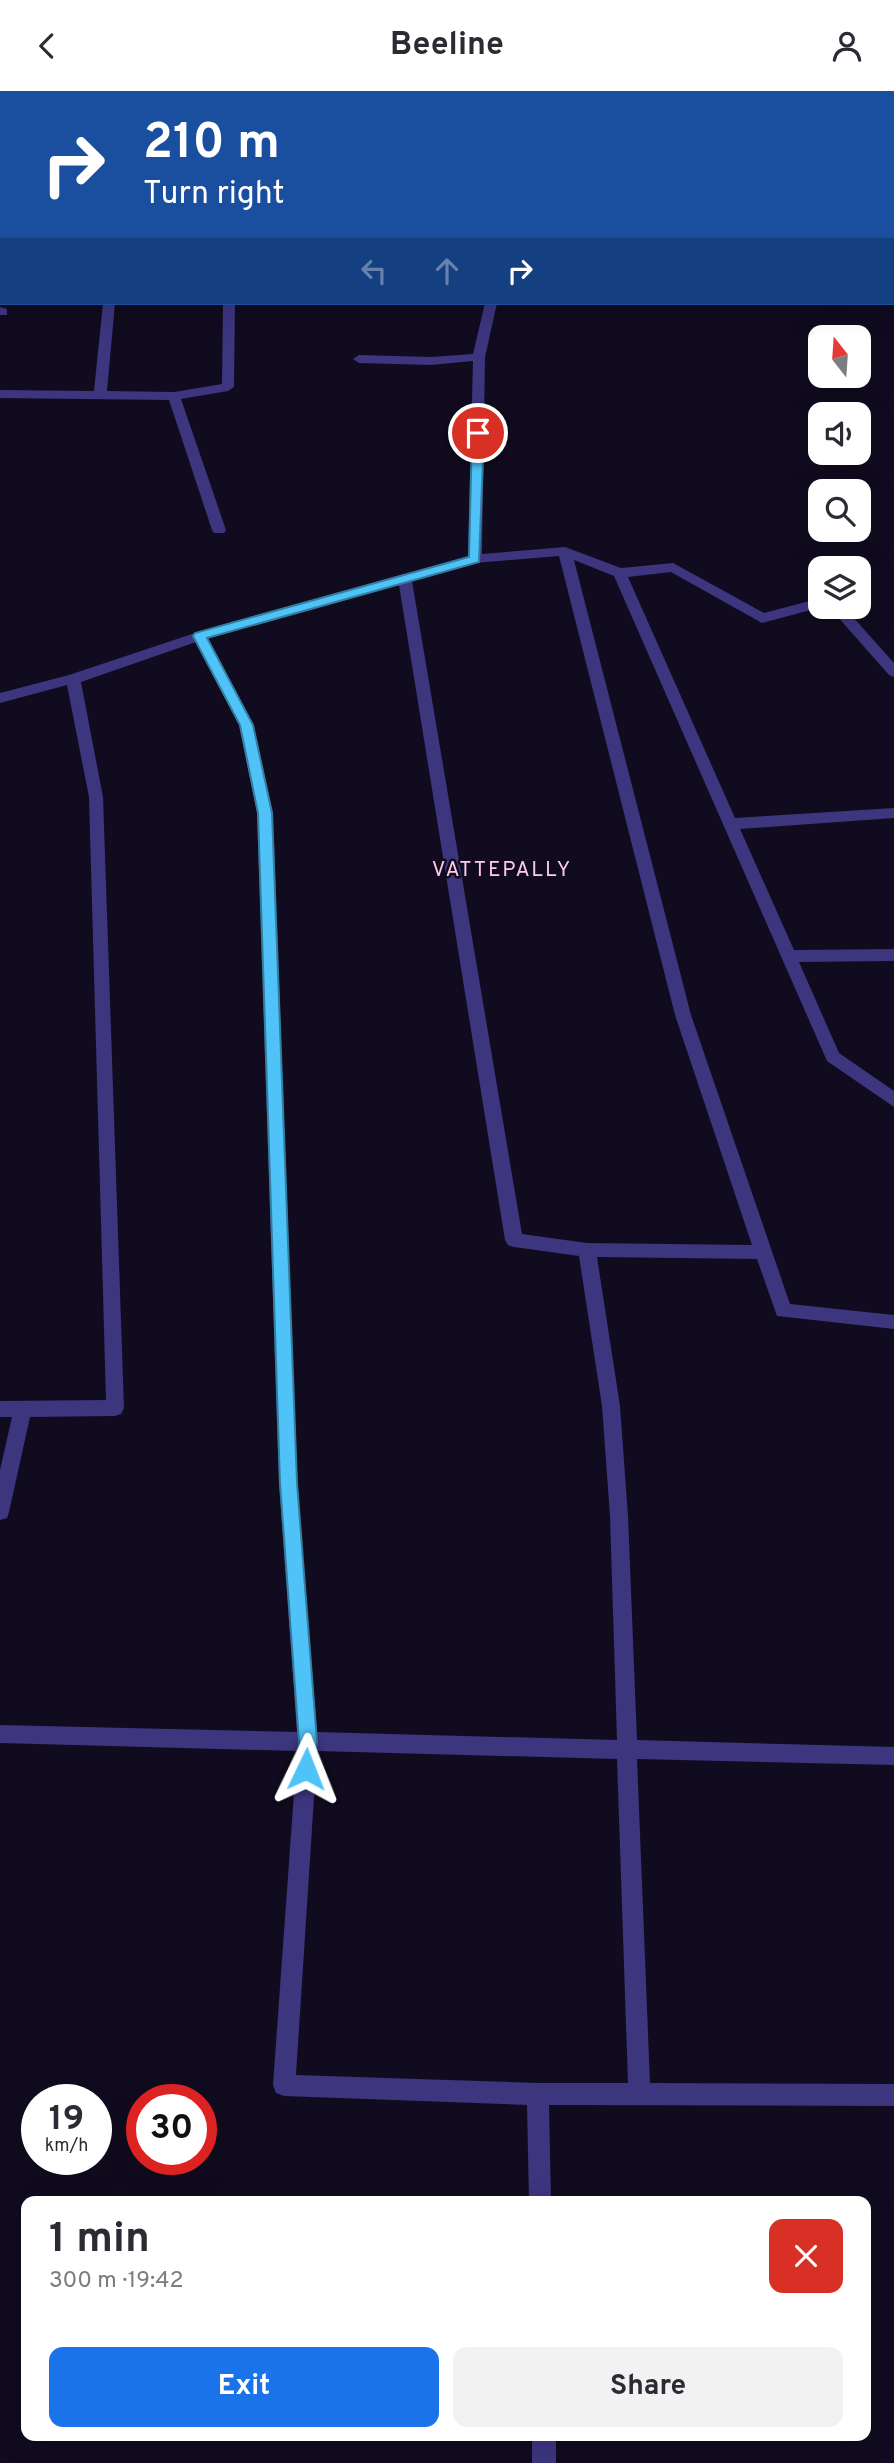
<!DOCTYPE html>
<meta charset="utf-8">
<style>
body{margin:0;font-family:Overpass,sans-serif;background:#f2f2f3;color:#2b2b33;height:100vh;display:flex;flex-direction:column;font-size:26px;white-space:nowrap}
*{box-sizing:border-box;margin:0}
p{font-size:23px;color:#7c7c81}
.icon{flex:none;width:38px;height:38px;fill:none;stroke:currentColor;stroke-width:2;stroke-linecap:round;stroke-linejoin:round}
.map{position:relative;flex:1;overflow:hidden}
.details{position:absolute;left:21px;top:2105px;width:850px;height:245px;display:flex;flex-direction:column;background:#fff;border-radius:14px;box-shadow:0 7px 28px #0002}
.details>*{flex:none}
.banner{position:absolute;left:0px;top:0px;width:894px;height:214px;box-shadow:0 7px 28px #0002;background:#1a4fa0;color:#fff;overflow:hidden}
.needle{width:46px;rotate:343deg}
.buttons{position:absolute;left:808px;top:234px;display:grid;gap:14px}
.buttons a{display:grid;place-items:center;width:63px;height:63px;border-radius:14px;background:#fff;box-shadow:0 7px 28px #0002;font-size:35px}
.speed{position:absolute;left:21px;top:1993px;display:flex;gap:14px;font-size:35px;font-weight:700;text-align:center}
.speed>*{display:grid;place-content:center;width:91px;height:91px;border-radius:50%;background:#fff;box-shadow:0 7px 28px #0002;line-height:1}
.speed small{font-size:18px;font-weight:400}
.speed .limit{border:10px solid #d22;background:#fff;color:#111}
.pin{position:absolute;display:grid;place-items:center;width:60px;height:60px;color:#fff;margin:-30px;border:4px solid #fff;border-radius:50%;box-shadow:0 2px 7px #0007}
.me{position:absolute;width:77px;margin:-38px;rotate:2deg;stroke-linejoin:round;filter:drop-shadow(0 0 5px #0008)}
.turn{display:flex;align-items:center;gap:24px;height:147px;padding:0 28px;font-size:32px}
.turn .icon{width:91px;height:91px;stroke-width:2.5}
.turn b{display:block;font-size:49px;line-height:60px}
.lanes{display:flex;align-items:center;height:66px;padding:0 28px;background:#0003;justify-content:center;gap:35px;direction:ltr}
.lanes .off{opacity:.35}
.round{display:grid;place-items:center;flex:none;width:74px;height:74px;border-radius:14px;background:#f2f2f3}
.summary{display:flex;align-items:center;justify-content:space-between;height:119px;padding:0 28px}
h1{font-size:42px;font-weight:700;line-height:52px}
.button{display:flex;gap:14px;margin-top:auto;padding:14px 28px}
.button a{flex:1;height:80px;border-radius:14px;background:#1a73e8;color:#fff;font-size:28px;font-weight:700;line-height:80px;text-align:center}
.button a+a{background:#f2f2f3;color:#2b2b33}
header{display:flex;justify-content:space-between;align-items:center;height:91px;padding:0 28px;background:#fff;font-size:32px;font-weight:700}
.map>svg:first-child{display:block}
.green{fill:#0e2728}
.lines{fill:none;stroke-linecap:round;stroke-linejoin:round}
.street{fill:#3d357e;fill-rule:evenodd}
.route{fill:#4fc3f7;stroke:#337fa1;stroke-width:2}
.labels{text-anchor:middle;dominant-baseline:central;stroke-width:5;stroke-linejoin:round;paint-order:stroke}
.neighbourhood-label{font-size:21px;letter-spacing:2px;fill:#ffcae8;stroke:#100b1e}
</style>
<header><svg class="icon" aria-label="back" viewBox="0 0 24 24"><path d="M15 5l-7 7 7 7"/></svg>Beeline<svg class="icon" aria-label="person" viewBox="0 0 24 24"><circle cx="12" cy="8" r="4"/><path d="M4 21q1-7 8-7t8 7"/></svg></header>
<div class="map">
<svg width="894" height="2372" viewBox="0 0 894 2372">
<rect width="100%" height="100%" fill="#100b1e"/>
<polygon class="green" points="619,0 894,0 894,145 892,2"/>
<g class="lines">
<g class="street">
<polygon points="14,0 26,0 13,2"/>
<polygon points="154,0 166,0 153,2"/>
<polygon points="253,0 265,0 252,2"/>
<polygon points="463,0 475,0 476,2 464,2"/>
<rect x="0" y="12" width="2" height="6"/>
<rect x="0" y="75" width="2" height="6"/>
<polygon points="103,212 115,212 107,300 174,301 222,293 223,212 235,212 234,296 228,300 181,308 226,439 224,442 214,442 212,439 169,309 0,307 0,299 94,300"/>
<path d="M485,212H497L485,266L482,463L565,456L621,477L673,472L764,522L821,507L822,516L762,532L671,481L628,486L735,727L894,717V727L740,738L794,859L894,858V870L799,871L839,962L894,1000V1016L827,970L614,485L574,469L691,924L790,1213L894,1224V1238L777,1225L757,1168L597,1166L620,1315L628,1425L637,1649L894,1656V1674L637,1668L650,1992L894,1993V2015L549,2014L551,2110H529L527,2014L284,2005L276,2002L273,1994L297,1660L0,1652V1634L297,1641L279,1392L257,722L239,634L196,551L81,591L103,706L124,1317L121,1323L115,1325L30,1326L9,1421L7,1427L0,1429V1379L12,1326H0V1310L106,1309L89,706L67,594L0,612V602L69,584L195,542L468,465L473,270L431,274L359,272L353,268L359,264L431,266L473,263ZM559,465L675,924L752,1154L587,1152L522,1143L412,490L475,472ZM399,494L505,1149L508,1154L514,1156L579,1165L602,1315L610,1425L617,1649L317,1641L297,1392L273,722L253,634L208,547ZM317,1660L617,1668L628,1992H538L296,1984Z"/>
<polygon points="0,216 7,218 7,224 0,224"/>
<polygon points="829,516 844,516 894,572 894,586 889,584"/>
<rect x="532" y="2345" width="24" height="27"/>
</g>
</g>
<polygon class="route" points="478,338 484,342 479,471 207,547 253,634 272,722 297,1392 317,1651 313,1684 306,1686 300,1684 297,1678 299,1651 280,1392 258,722 240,634 193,545 195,542 469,466 472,342"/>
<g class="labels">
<g class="neighbourhood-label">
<text x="502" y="779">VATTEPALLY</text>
</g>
</g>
</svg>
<div class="buttons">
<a><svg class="needle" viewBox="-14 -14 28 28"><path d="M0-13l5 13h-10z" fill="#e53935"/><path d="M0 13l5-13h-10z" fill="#7c7c81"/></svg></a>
<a><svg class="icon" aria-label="sound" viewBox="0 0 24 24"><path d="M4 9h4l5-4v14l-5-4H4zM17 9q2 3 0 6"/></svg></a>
<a><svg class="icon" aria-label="search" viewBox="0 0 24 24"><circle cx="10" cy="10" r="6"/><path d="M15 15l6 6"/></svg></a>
<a><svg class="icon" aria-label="layers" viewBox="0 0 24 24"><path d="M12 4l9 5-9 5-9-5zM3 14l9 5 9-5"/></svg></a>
</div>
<div class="speed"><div>19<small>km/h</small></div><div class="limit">30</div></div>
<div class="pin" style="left:478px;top:342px;background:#d93025"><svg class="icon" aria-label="arrive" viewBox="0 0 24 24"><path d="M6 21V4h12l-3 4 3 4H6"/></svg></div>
<svg class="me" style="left:306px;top:1678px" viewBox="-20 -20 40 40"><path d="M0-17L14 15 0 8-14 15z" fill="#4fc3f7" stroke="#fff" stroke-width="4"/></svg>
<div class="banner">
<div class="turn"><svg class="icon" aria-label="right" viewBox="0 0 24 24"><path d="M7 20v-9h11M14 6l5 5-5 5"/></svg><div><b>210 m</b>Turn right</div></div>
<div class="lanes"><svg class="icon off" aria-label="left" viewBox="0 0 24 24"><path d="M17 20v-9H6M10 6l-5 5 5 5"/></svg><svg class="icon off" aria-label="ahead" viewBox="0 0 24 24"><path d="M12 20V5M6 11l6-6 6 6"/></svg><svg class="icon" aria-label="right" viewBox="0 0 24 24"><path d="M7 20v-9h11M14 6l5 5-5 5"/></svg></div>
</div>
<section class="details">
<div class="summary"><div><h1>1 min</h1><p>300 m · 19:42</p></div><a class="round" style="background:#d93025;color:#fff"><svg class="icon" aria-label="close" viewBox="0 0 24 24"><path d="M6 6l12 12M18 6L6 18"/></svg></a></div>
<div class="button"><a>Exit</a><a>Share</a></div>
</section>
</div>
